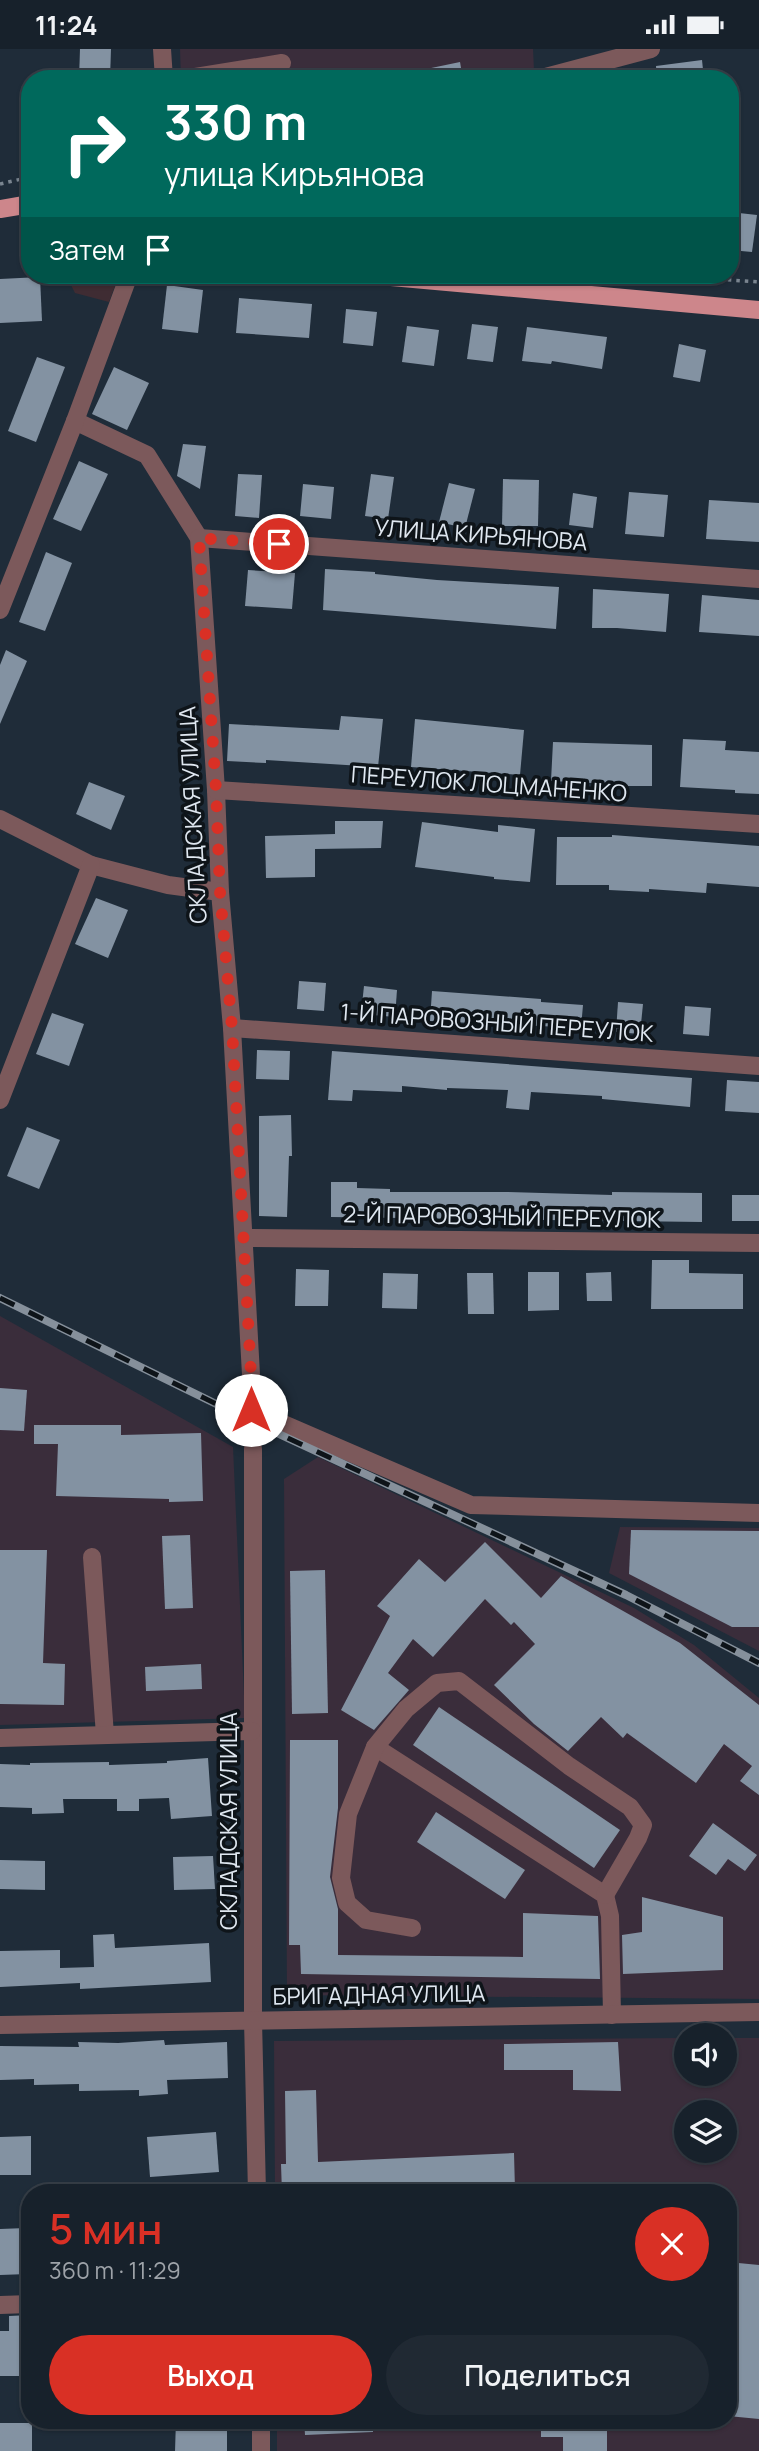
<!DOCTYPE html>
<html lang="ru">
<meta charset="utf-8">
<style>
body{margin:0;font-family:Manrope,sans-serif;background:#202933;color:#f1f3f6;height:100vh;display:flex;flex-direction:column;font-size:26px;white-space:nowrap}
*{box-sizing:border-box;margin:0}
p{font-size:23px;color:#9ea3a9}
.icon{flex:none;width:38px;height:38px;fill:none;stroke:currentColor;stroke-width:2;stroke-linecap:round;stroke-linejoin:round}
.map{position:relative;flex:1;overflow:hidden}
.panel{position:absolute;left:21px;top:2135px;width:716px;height:245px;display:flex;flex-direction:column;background:#17212b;border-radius:28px;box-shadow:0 2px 5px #0004,0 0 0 2px #363e47}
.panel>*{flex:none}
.hud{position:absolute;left:21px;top:21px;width:718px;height:214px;border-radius:28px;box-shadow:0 2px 5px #0004,0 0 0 2px #363e47;background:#00695c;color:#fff;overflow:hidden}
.buttons{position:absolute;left:674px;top:1974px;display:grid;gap:14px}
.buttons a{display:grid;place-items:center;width:63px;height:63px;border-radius:50%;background:#17212b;box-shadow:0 2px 5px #0004,0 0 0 2px #363e47;font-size:35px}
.pin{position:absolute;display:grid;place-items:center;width:60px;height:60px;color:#fff;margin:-30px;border:4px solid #fff;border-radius:50%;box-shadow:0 2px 7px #0007}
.me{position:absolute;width:77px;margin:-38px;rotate:0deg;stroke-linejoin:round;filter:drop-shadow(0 0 5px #0008)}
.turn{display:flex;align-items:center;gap:24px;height:147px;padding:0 28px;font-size:32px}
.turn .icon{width:91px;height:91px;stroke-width:2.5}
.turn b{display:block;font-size:49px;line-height:60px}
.then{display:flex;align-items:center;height:66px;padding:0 28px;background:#0003;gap:14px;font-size:26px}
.round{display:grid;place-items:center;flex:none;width:74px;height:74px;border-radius:37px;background:#202933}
.overview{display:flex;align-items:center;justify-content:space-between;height:119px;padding:0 28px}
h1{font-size:42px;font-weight:600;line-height:52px;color:#d93025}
.action{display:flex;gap:14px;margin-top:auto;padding:14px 28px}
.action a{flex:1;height:80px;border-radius:42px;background:#d93025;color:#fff;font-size:28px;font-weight:600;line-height:80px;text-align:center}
.action a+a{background:#202933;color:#f1f3f6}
.status{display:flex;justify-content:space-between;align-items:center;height:49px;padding:0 35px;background:#17212b;direction:ltr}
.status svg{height:19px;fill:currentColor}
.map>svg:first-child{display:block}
.commercial{fill:#3f2c33}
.industrial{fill:#3a2d3b;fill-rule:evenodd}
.building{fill:#8392a2}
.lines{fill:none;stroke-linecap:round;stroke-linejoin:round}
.path{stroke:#7a8590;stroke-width:3.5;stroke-dasharray:3.5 5;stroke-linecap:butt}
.minor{stroke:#7c595b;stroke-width:18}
.major{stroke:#cd868b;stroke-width:18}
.rail-casing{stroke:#86909b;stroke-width:8}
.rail{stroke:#0e1419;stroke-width:5;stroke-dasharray:16;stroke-linecap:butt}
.route{stroke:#d93025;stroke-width:12;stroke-dasharray:0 21.6}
.labels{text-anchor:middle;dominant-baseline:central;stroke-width:7;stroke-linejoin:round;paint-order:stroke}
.street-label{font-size:23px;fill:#dfe7f0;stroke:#0e1419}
</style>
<div class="status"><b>11:24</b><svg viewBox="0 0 49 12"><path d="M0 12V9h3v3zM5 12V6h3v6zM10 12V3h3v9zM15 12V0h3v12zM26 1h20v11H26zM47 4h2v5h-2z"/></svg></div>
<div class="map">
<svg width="759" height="2402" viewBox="0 0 759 2402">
<rect width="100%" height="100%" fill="#1f2c39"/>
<polygon class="commercial" points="66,226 119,226 109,253 75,244"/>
<g class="industrial">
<polygon points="180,0 533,0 534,21 494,30 181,30"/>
<polygon points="0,1267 233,1398 245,1669 0,1676"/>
<polygon points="318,1408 634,1559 694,1596 759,1649 759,1950 287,1946 284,1430"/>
<polygon points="620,1478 759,1479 759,1602 609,1524"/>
<path d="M686,1989V2025H724L725,1989H759V2402H277V2371H728V2144H275L274,1992ZM686,2063H724V2102H686Z"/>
</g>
<g class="building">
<polygon points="80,0 111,0 110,30 79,30"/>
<polygon points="702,11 704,30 657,30 656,17"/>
<polygon points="460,13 463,30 413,30 412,23"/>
<polygon points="730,163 757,166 752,203 730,201"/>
<polygon points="40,228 42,272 0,274 0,230"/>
<polygon points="167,236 203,241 198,284 162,280"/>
<polygon points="239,249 312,255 309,289 236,284"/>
<polygon points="346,260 377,263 373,297 343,294"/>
<polygon points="472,275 498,278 493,313 467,310"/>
<polygon points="407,277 439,281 434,317 402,313"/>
<polygon points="527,278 607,288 602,320 552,312 551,315 522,312"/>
<polygon points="679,295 706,301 700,333 673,328"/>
<polygon points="37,308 65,318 36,393 8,382"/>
<polygon points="114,318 149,334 127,381 92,365"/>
<polygon points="183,395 206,397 200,440 177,427"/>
<polygon points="79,412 108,425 81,482 53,470"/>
<polygon points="238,425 262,426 259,469 235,467"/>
<polygon points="371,425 394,428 388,470 365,467"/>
<polygon points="503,430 539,431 538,477 502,477"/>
<polygon points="449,434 475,440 465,479 439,473"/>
<polygon points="303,435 334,438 331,470 300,467"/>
<polygon points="629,443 668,446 664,488 625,485"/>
<polygon points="573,444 597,448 593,479 569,476"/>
<polygon points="709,451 759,454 759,493 706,490"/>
<polygon points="46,503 72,514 45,582 19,573"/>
<polygon points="325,520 375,523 375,525 437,531 559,538 556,580 323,561"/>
<polygon points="248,521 295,524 292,560 245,557"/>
<polygon points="593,540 669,545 666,583 617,579 592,579"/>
<polygon points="702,546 759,551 759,587 699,583"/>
<polygon points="6,601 27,612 0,675 0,616"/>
<polygon points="341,667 383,670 378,718 266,711 266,714 227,712 229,675 339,681"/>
<polygon points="415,670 524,681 520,726 411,718"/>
<polygon points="683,690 726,692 725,701 759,703 759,745 735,744 735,741 680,738"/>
<polygon points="553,693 652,696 652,737 613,737 613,735 551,732"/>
<polygon points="89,733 125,747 111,781 76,765"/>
<polygon points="335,772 383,772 381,799 315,800 315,828 266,829 265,787 335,785"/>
<polygon points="422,773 498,783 498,776 535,780 530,833 494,830 494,828 415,818"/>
<polygon points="612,786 759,797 759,838 707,834 706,844 649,840 649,843 609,841 609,836 556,836 557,788 612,788"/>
<polygon points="96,849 128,861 108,909 75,895"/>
<polygon points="299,932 326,934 324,962 297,960"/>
<polygon points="364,937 397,941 395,968 361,965"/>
<polygon points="432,942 541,950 541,953 583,956 581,979 430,972"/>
<polygon points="618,953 643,955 640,985 616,983"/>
<polygon points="685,957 711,959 709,987 683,985"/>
<polygon points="52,964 84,975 69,1017 36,1005"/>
<polygon points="257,1001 290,1002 289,1031 256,1030"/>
<polygon points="332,1002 692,1029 690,1058 602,1050 602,1047 531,1043 529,1061 506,1059 508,1041 447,1039 447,1041 402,1037 402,1043 353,1041 352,1052 328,1051"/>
<polygon points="727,1031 759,1033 759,1064 725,1062"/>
<polygon points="291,1066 292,1107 289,1107 287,1168 259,1167 259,1067"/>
<polygon points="27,1078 60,1091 39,1140 7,1127"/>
<polygon points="331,1133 357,1133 357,1139 390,1140 390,1143 506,1143 612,1146 612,1143 702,1144 702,1173 331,1168"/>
<rect x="732" y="1146" width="27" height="26"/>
<polygon points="652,1211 689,1211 689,1224 743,1225 743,1260 651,1260"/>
<polygon points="296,1220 329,1221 328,1257 295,1257"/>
<polygon points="528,1223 559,1223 559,1261 528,1262"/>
<polygon points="611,1223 612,1252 587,1252 586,1224"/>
<polygon points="383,1224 418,1225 417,1260 382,1259"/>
<polygon points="467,1224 493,1224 494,1265 468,1265"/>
<polygon points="0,1339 27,1341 24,1382 0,1381"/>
<polygon points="34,1376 121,1376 121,1386 201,1384 203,1452 169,1453 169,1450 56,1447 58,1395 34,1395"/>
<polygon points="631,1481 759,1482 759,1578 732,1578 629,1525"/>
<polygon points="190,1486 193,1559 165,1560 162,1487"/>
<polygon points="485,1493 541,1549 561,1527 680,1594 759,1656 759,1746 740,1732 752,1717 724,1695 696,1734 627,1684 623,1689 601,1668 568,1702 534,1675 494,1636 535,1595 514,1573 511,1576 485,1550 433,1608 413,1590 388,1624 409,1641 374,1681 341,1661 390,1567 377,1557 419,1510 445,1533"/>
<polygon points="0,1501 47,1501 43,1614 65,1615 64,1656 0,1655"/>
<polygon points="325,1521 328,1664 292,1665 290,1522"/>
<polygon points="201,1615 202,1640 146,1642 145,1618"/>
<polygon points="439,1658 620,1781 594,1819 413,1696"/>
<polygon points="290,1691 338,1691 338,1759 330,1828 338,1860 338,1906 523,1908 523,1864 598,1867 600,1930 301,1925 300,1896 289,1896"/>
<polygon points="208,1709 212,1767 171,1770 169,1749 139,1750 139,1762 117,1762 117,1750 63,1750 64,1764 32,1765 32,1759 0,1758 0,1715 30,1716 30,1714 109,1713 109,1716 167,1714 167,1712"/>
<polygon points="436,1763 525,1821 505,1850 417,1793"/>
<polygon points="713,1774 757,1806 745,1822 728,1810 716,1826 689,1807"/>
<polygon points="213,1807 215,1840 174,1841 173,1808"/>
<polygon points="0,1811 45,1812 45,1841 0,1840"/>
<polygon points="642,1848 723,1868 723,1921 623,1925 622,1886 642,1883"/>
<polygon points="114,1885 115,1899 209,1894 211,1933 80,1940 80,1934 0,1938 0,1902 60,1901 60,1919 94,1918 93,1886"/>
<polygon points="164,1991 165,1996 227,1993 228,2029 167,2031 168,2045 139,2047 139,2041 79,2042 79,2035 34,2036 34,2030 0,2031 0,1997 79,1998 78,1993 118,1994"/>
<polygon points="618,1993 621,2042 573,2041 573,2021 504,2021 504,1995"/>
<polygon points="316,2041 318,2113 514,2104 515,2141 459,2144 282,2144 281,2115 286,2115 285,2042"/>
<polygon points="216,2083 219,2123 150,2128 147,2088"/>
<polygon points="31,2087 31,2126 0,2126 0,2088"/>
<polygon points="26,2179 28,2225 0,2226 0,2180"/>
<polygon points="728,2213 759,2216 759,2370 728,2367"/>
<polygon points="30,2266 30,2327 0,2327 0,2282 9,2282 9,2267"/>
<polygon points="176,2371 227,2371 227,2402 175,2402"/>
<polygon points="304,2371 373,2371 373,2383 305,2386"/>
<polygon points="541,2371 607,2371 607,2402 563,2402 563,2388 541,2388"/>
<rect x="0" y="2374" width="32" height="28"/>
</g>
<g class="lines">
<g class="path">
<polyline points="0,135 30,128"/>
<polyline points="660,226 759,233"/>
</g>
<g class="minor">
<polyline points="162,0 164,30"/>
<polyline points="183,30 282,14"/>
<polyline points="538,30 651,0"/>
<polyline points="75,372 147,406 199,489 216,741 220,843 232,979 252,1344 251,1361 471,1456 759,1464"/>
<polyline points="199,489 759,530"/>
<polyline points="0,561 75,372 129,226"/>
<polyline points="216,741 759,775"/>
<polyline points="0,770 91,816 168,836 220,843"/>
<polyline points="232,979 759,1017"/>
<polyline points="0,1051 91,816"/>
<polyline points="244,1189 759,1194"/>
<polyline points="253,1400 253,1971 257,2144"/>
<polyline points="92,1508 105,1686"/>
<polyline points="0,1689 252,1682"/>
<polyline points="375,1698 605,1846 610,1867 612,1966"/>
<polyline points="412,1879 366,1871 347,1854 341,1829 348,1765 375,1698 406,1660 437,1634 459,1632 569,1717 630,1758 643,1776 638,1789 605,1846"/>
<polyline points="0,1976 759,1963"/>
<polyline points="0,2256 30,2255"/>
<polyline points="261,2371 261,2402"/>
</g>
<g class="major">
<polyline points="0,160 30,155"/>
<polyline points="369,226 759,261"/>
</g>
<defs>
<polyline id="rail" points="0,1249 253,1373 626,1546 759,1614"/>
</defs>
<use href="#rail" class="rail-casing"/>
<use href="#rail" class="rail"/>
</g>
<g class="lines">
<polyline class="route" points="251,1361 252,1344 232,979 220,843 216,741 199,489 279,495"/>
</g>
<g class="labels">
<g class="street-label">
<text transform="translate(481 485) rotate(4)">УЛИЦА КИРЬЯНОВА</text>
<text transform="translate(489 734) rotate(4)">ПЕРЕУЛОК ЛОЦМАНЕНКО</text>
<text transform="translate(192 766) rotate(-93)">СКЛАДСКАЯ УЛИЦА</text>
<text transform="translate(497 973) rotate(4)">1-Й ПАРОВОЗНЫЙ ПЕРЕУЛОК</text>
<text transform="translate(502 1167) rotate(1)">2-Й ПАРОВОЗНЫЙ ПЕРЕУЛОК</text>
<text transform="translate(228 1772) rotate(-90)">СКЛАДСКАЯ УЛИЦА</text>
<text transform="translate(379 1945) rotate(-1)">БРИГАДНАЯ УЛИЦА</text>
</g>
</g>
</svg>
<div class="buttons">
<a><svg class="icon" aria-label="sound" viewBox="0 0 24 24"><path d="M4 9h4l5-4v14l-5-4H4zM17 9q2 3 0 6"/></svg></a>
<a><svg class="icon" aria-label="layers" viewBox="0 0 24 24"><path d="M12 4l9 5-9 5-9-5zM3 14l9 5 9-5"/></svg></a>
</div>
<div class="pin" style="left:279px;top:495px;background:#d93025"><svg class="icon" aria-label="arrive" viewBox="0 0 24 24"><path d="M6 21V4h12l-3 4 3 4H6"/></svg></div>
<svg class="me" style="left:251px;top:1361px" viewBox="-20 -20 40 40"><circle r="19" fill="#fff"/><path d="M0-13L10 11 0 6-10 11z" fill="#d93025"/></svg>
<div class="hud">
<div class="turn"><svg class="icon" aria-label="right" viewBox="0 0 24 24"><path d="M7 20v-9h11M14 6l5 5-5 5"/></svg><div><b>330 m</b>улица Кирьянова</div></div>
<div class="then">Затем<svg class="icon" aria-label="arrive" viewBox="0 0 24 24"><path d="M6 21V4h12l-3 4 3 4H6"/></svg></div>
</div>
<section class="panel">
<div class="overview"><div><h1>5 мин</h1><p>360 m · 11:29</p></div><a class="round" style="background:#d93025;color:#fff"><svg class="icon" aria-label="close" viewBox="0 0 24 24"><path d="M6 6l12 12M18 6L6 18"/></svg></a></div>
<div class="action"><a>Выход</a><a>Поделиться</a></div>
</section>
</div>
